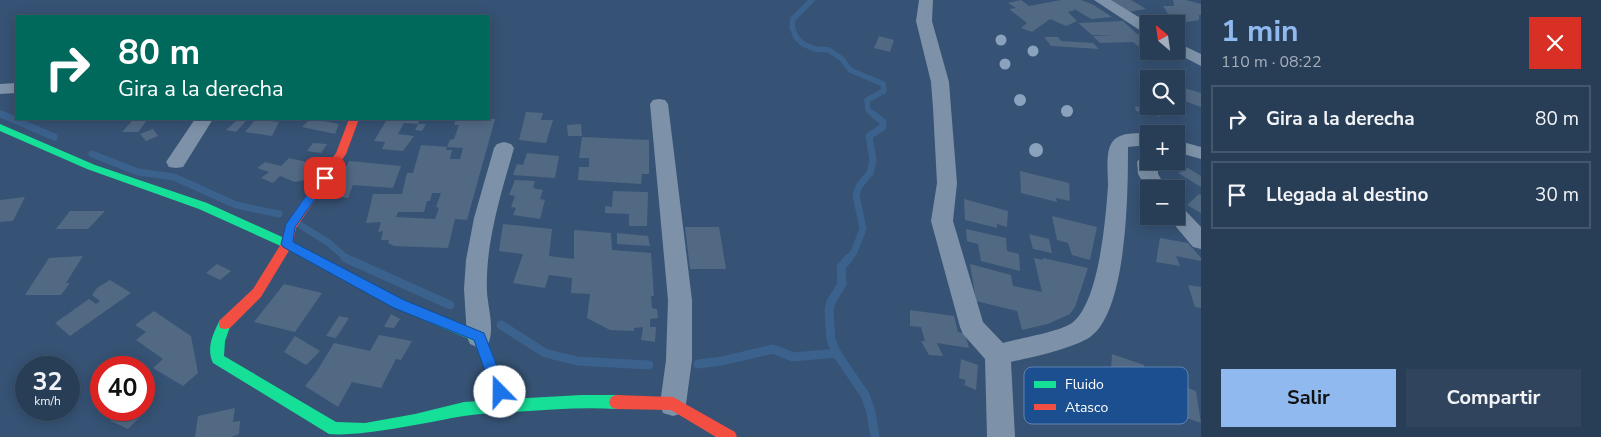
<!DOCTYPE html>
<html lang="es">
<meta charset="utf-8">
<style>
body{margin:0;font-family:"Nunito Sans",sans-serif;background:#30455d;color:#f1f3f6;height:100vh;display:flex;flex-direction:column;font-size:19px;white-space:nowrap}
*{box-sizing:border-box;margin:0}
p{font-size:16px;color:#a5aeba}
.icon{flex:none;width:28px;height:28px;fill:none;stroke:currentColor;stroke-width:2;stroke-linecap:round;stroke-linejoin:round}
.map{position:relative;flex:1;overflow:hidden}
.panel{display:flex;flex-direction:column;background:#283e57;width:400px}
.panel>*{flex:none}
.banner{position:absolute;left:15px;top:15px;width:475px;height:105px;border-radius:0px;box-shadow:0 2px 12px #0003,0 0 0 1px #44576d;background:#00695c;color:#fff;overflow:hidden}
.needle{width:32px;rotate:331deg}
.tools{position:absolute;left:1140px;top:15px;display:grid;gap:10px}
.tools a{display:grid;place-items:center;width:45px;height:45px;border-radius:0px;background:#283e57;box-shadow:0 2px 12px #0003,0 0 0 1px #44576d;font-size:25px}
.speed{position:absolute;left:15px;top:356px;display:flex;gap:10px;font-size:25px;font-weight:700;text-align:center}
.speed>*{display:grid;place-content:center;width:65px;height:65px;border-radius:50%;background:#283e57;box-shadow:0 2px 12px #0003,0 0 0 1px #44576d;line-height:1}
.speed small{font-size:12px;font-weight:400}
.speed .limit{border:8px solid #d22;background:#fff;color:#111}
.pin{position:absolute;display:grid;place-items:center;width:42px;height:42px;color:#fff;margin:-21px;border-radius:10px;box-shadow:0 2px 8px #0006}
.me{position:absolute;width:55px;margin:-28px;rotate:338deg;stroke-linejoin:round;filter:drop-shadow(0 0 4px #0008)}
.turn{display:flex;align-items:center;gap:18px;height:105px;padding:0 20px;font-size:22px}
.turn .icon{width:65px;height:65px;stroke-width:2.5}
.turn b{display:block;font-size:35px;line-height:42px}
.round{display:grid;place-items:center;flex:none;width:52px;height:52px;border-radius:0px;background:#30455d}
.summary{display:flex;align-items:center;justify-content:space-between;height:85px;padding:0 20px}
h1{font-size:30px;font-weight:700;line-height:38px;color:#90b9f0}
.cta{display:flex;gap:10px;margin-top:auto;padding:10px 20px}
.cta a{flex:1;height:58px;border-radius:0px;background:#90b9f0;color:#111;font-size:20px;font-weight:700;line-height:58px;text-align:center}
.cta a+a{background:#30455d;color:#f1f3f6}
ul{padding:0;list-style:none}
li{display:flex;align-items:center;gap:15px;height:68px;margin:0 10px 8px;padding:0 10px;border:2px solid #44576d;border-radius:0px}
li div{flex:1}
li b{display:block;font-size:19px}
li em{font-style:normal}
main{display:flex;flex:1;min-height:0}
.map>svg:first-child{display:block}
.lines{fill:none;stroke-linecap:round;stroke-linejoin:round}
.stream-far2{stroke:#3b618d;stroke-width:5.5}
.stream-far1{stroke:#3b618d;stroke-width:7}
.stream{stroke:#3b618d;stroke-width:9}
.building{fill:#526984;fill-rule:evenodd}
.street{fill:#7d92a8;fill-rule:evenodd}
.fast{fill:#16e098;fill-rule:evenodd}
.jam{fill:#f24e42;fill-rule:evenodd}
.tree{fill:#8aa2be}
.route{fill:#1a73e8;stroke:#114b97}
.key{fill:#1b4f8f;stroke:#5f84b1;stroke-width:1}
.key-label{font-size:14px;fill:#fff}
</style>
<main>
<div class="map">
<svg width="1201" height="437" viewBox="0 0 1201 437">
<rect width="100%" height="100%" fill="#365274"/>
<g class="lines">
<g class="stream-far2">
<polyline points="812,0 793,19 792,27 796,37 803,44 815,49 829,50 842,59 850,70 883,84 884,91 867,100 868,110 875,116"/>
<polyline points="0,114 4,116"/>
</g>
<g class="stream-far1">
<polyline points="1,114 54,137"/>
<polyline points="92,154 138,172 174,177 236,205 279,214"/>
<polyline points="300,225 329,243 347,259"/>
<polyline points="848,259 854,252 863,229 856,195 859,186 870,173 873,160 869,136 883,127 883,122 873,114"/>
</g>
<g class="stream">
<polyline points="345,258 450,305"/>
<polyline points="849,258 841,267 842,284 831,302 829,310 831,340 837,354 865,395 871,412 875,437"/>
<polyline points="501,325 545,353 577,361 649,365"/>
<polyline points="698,364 722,361 773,349 793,357 837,353"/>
</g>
</g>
<g class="building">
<polygon points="1021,0 1029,6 1061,0 1081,0 1092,4 1112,17 1091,19 1073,8 1075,10 1068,12 1077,21 1066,26 1050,19 1032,32 1021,28 1027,23 1009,9 1016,8 1008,3"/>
<polygon points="1107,0 1131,0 1146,9 1128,12"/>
<polygon points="1173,0 1186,0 1201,4 1201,15 1199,15 1199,20 1187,22 1168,14 1163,6 1174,6"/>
<polygon points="1123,21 1137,34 1145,34 1149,36 1149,47 1139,47 1133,42 1100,43 1093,36 1113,35 1092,35 1078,23"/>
<polygon points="879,36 894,40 890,52 874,48"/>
<polygon points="1044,37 1058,37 1061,41 1093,43 1099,49 1051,46"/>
<polygon points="1184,88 1201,93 1201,107 1179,99"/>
<polygon points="1143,99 1149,100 1149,106 1159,106 1160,117 1136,111 1135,106 1144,108"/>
<polygon points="526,112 543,113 541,120 553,120 546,143 519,140"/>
<polygon points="119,119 148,119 138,132 122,132 132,121 117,121"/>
<polygon points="256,119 279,122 272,136 245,132"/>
<polygon points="310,119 313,119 339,124 335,134 302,127"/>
<polygon points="374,119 420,119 418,124 404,123 398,134 414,136 403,151 382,149 385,142 374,141 386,121"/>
<path d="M456,119H495L467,220L455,219L448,248L394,246L388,243L389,240H381L383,231L378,232L381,222L366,223L373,194H402L407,173H413L421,145L447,147L450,140L454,139L459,125H454ZM447,147L463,148L460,159H450L452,150H446ZM432,193H441L436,207L439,208L435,219L396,217L398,212H424L427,201H430Z"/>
<polygon points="237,120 246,121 236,132 226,130"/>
<polygon points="418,124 426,124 422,131 415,130"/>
<polygon points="581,124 582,136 568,136 567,125"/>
<polygon points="153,129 158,136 146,141 140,134"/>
<polygon points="582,137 649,140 649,174 642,174 641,184 578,180 579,167 589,167 589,158 579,158"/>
<polygon points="313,143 327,144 321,153 307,151"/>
<polygon points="527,153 559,156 555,178 513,175 517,164 523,165"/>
<polygon points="289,158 315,164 305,180 295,182 280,176 273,183 261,178 269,172 257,168 265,162 281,166"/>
<polygon points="349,161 401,166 393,188 353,185 348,198 332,196"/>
<polygon points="1188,168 1201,176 1201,187 1178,173"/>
<polygon points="1020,171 1069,183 1070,201 1056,198 1057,202 1021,193"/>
<polygon points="515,180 535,181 533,188 543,190 540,199 545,200 540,219 513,215 516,208 511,207 515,196 509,195"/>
<polygon points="613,191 648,192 647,226 629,226 629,214 605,213 605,206 612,207"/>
<polygon points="1199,194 1201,195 1201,213 1187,205"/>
<polygon points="25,197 13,221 0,222 0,200"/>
<polygon points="964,199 1008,211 1007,227 997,224 997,228 965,220"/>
<polygon points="70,211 105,211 88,229 56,229"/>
<polygon points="1052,216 1097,227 1090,260 1072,255 1068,243 1057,240"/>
<polygon points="503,224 552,229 549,256 574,259 574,230 611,233 612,250 651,253 654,296 651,296 652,308 657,309 658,318 650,319 650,327 656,327 655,342 641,340 643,327 634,328 634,331 610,330 587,318 590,294 571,293 572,278 549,275 545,288 513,283 523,254 499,251"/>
<polygon points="685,227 719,227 726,269 690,269"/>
<polygon points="966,229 1006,238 1007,251 1019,254 1020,271 981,261 978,244 967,241"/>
<polygon points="617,233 648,236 650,246 617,244"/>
<polygon points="1029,234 1049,239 1052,253 1033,249"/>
<polygon points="1160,238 1188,243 1201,258 1201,261 1176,256 1180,266 1156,262"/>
<polygon points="83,256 66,283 70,283 61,295 25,295 49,258"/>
<polygon points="1034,258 1043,260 1043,258 1088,268 1075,307 1070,314 1048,324 1022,330 1017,311 976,301 970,264 1011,275 1013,286 1042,292"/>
<polygon points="217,264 231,271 220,280 206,273"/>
<polygon points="110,280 131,293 70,336 55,323 89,299 96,304 100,301 92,295 97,288"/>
<polygon points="284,284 322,293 295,332 254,322"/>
<polygon points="1188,285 1201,287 1201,308 1195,307"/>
<polygon points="910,310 954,316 958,332 965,333 969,348 937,343 943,356 929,355 921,341 925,341 921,327 910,326"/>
<polygon points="154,311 191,336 198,373 183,386 153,368 163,359 136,340 146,332 135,325"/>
<polygon points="391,314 400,319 394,328 384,327"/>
<polygon points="339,316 349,318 336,338 326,336"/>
<polygon points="379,335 412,341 401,360 396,359 381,388 352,382 338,407 305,386 317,371 334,343 370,351"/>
<polygon points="295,336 320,351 306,365 284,352"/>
<polygon points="1112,354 1144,365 1144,380 1150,383 1151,388 1165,394 1164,390 1169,392 1170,381 1196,391 1201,423 1108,390 1109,370 1111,370"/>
<polygon points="115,357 126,359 137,368 102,368"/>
<polygon points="961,359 978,365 976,390 964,385 966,380 959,378"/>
<polygon points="101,377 101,399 89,387"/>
<polygon points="144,408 147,410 128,429 111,421 111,410 144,410"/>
<polygon points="235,408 233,422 240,421 239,434 231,437 195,437 198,416"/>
</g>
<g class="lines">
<g class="street">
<path d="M919,0H933L932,21L949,82L951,108L957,183L953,221L983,322L1003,343C1020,338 1059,332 1072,323C1099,303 1106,218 1108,185C1108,173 1105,150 1113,141C1122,131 1137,134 1149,133L1152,134H1149V145L1128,147C1128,189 1128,317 1087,339C1064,351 1036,356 1011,362L1015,437H987L985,359L963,334L960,327L931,221L937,183L933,108L931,82L916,21Z"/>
<polygon points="1094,0 1111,0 1150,24 1149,35 1144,33"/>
<polygon points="1176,42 1201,54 1201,66 1172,51 1176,51"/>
<polygon points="16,83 16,93 0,94 0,84"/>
<polygon points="659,99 665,100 668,104 692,300 692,360 686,404 683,413 673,416 663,413 660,404 666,360 668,300 650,104 653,100"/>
<polygon points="195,119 213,119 183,167 176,168 169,167 166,162"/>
<polygon points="1176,140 1201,147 1201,159 1176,152"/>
<path d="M504,142L511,144L514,148C501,194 485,243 487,292C488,308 495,330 488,344L479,348L470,344L467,337L464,289L466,260L474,218L494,148L497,144Z"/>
<polygon points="1149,154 1149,161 1158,161 1158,174 1167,189 1149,189 1149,192 1138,174 1137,162 1142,155"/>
<polygon points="1176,206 1183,208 1201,227 1201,249 1193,247 1167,216 1176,216"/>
</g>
<path class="fast" d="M0,124L95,165L207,203L291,241L403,300L484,333L510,399L581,395H616L621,397L623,402L621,407L616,409C581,407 548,410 513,412C497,413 480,413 464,416C428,422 362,437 329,434L213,363C206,349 213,333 220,320L225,319L230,320L231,324L225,341L224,356L336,422L365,423L415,414L464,402L496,400L474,341L395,308L283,247L199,209L87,169L0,131Z"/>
<g class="jam">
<polygon points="349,119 359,119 346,154 296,228 293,244 261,297 230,328 225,329 220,328 219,324 220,320 253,289 281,244 286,224 336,153"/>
<polygon points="616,395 673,397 735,432 737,437 716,437 671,410 616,409 611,407 609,402 611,397"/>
</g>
</g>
<g class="tree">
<circle cx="1001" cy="40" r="5.5"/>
<circle cx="1033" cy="51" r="5.5"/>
<circle cx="1005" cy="64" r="5.5"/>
<circle cx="1020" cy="100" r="6"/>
<circle cx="1067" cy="111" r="6"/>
<circle cx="1036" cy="150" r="7"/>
</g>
<polygon class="route" points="325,174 330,178 295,227 293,242 404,300 484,333 507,392 505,396 500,398 494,396 474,340 394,308 283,247 281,244 286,224 321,175"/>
<rect x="1024" y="367" width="164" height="57" rx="8" class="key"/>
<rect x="1034" y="381" width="22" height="7" fill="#16e098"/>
<rect x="1034" y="404" width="22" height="6" fill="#f24e42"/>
<g class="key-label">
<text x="1065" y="389">Fluido</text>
<text x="1065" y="412">Atasco</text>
</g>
</svg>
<div class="tools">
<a><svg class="needle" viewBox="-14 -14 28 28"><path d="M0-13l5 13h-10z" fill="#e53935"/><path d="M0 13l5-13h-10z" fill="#a5aeba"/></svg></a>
<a><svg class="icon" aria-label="search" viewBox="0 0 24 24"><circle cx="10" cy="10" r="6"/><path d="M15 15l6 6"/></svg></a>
<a>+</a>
<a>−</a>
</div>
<div class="speed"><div>32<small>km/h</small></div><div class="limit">40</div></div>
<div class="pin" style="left:325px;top:178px;background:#d93025"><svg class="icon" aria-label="arrive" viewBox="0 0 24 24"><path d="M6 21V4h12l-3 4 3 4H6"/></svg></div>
<svg class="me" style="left:500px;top:392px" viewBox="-20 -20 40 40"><circle r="19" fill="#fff"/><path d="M0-13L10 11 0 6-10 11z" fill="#1a73e8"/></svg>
<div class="banner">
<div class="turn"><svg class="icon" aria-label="right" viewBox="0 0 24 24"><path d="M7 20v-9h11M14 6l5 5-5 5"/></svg><div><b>80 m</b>Gira a la derecha</div></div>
</div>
</div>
<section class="panel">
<div class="summary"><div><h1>1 min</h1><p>110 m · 08:22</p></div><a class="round" style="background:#d93025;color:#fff"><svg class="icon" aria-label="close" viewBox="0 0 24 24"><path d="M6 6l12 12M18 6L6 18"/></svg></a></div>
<ul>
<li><svg class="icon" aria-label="right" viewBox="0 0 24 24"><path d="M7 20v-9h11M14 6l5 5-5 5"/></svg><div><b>Gira a la derecha</b></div><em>80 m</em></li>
<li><svg class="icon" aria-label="arrive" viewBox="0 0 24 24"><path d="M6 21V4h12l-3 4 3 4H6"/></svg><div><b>Llegada al destino</b></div><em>30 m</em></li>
</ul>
<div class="cta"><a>Salir</a><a>Compartir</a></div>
</section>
</main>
